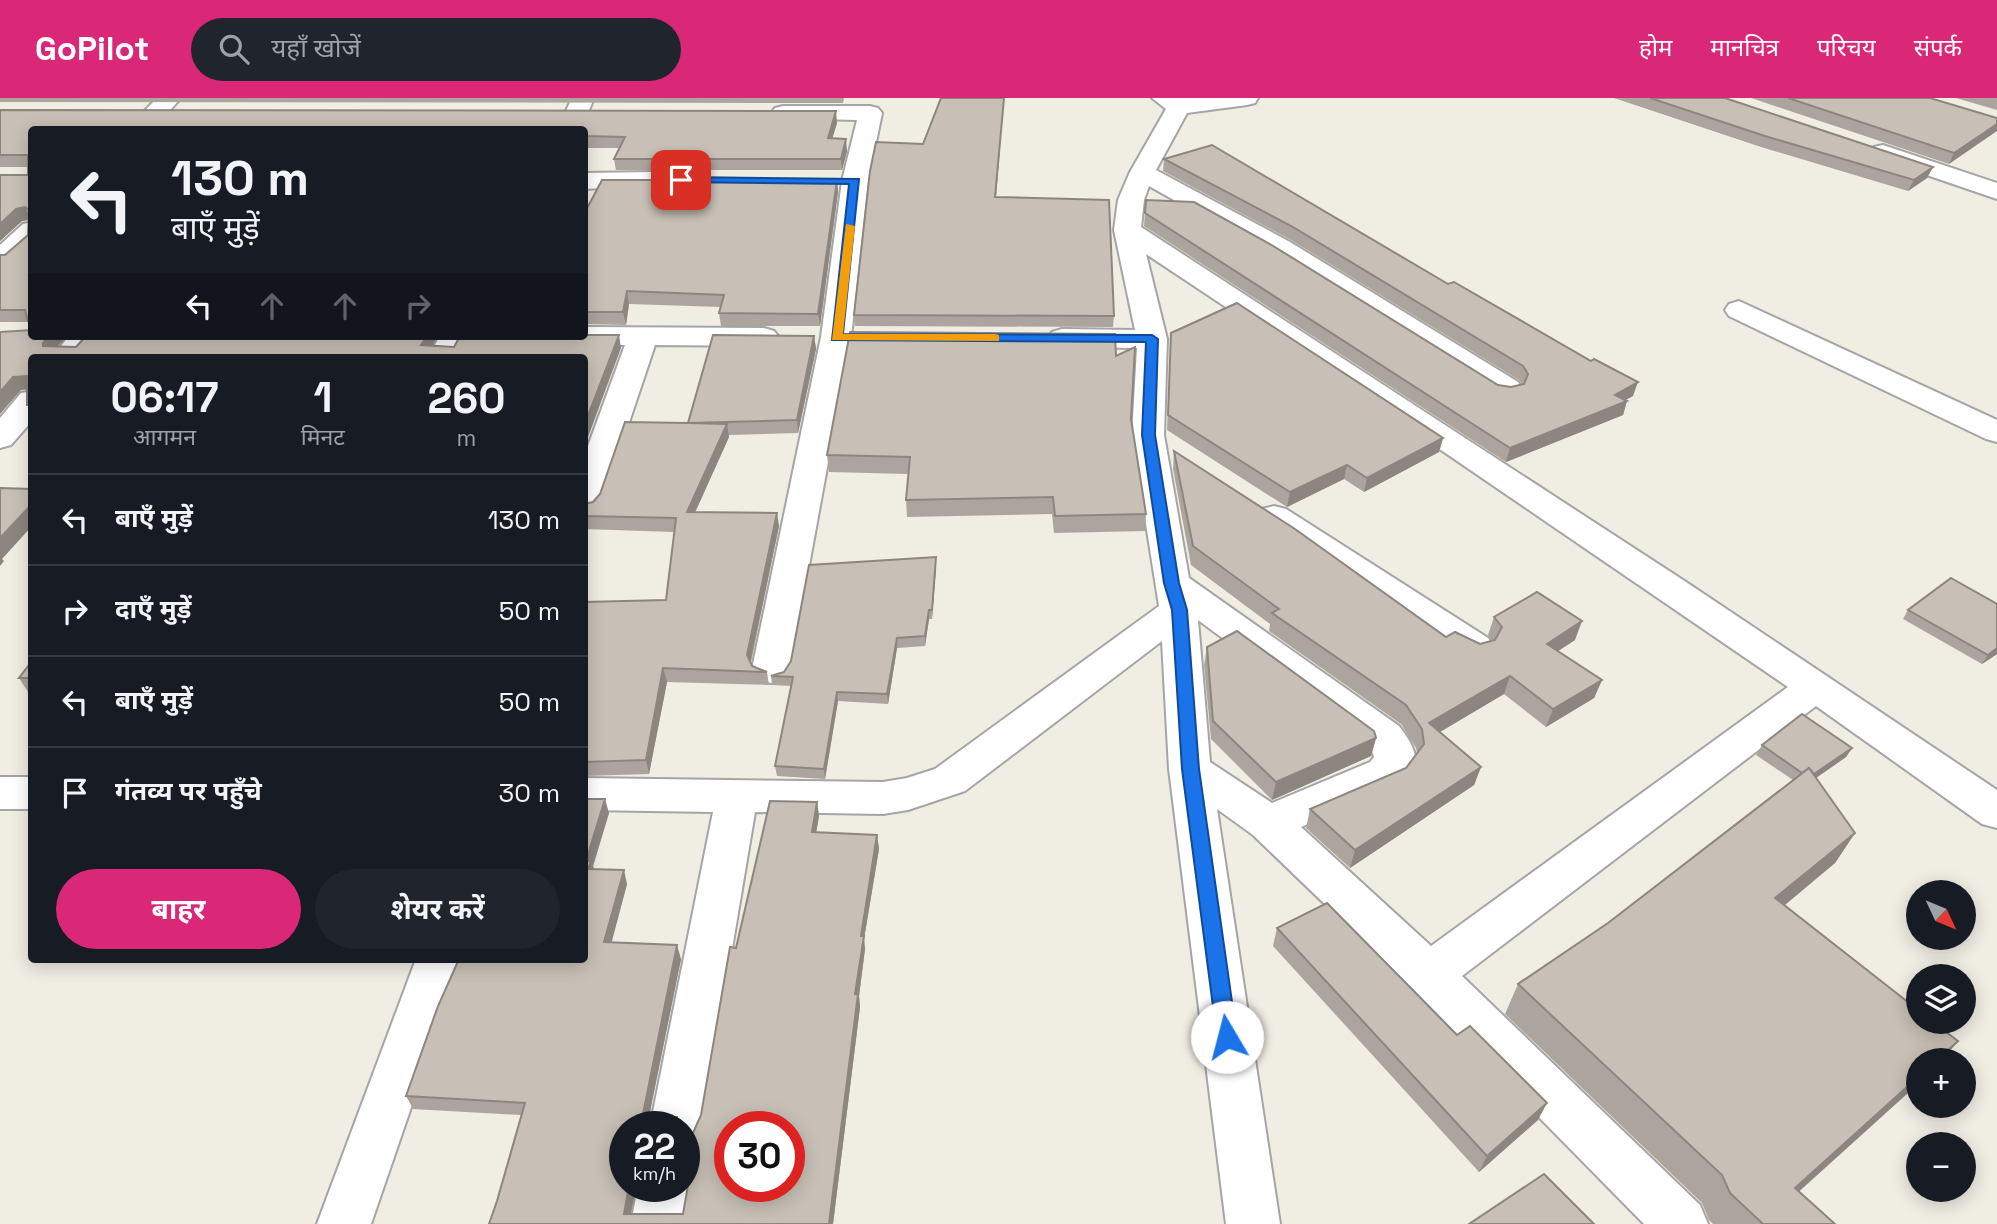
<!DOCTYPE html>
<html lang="hi">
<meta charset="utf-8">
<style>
body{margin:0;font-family:"Space Grotesk","Noto Sans Devanagari",sans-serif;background:#20242c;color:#f1f3f6;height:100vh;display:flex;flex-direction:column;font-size:26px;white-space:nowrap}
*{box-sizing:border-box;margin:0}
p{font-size:23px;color:#9ea1a6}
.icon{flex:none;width:38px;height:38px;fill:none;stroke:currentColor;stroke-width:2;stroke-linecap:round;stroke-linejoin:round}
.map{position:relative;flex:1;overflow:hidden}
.panel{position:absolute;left:28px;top:256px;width:560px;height:609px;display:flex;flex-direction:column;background:#171b24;border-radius:7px;box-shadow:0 4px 18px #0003}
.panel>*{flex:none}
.top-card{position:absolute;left:28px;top:28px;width:560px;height:214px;border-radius:7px;box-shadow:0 4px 18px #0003;background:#171b24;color:#f1f3f6;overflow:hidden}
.needle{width:46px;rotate:134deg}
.controls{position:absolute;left:1906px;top:782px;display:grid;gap:14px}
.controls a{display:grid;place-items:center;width:70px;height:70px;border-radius:50%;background:#171b24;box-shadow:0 4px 18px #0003;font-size:35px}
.speed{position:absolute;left:609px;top:1013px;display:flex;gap:14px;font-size:35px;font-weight:700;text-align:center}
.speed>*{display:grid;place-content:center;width:91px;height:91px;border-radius:50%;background:#171b24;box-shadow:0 4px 18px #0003;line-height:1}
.speed small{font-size:18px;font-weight:400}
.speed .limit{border:10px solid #d22;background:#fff;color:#111}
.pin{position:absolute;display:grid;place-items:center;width:60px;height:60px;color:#fff;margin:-30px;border-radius:14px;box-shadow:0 4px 10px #0006}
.me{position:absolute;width:77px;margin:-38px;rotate:352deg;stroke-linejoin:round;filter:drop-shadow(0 0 5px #0008)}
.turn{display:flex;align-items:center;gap:24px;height:147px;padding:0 28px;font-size:32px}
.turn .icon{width:91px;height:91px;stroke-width:2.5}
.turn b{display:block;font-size:49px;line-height:60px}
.lanes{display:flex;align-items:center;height:66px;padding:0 28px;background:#0003;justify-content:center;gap:35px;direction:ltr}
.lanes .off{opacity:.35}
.eta{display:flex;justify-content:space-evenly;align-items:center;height:119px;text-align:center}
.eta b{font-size:42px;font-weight:700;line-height:49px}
.primary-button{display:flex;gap:14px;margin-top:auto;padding:14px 28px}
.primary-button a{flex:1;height:80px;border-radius:42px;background:#db2777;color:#fff;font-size:28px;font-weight:700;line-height:80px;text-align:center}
.primary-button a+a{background:#20242c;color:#f1f3f6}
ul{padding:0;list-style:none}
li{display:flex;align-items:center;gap:21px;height:91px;padding:0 28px;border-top:2px solid #363941}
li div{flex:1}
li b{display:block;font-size:26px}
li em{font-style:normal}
header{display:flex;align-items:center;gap:42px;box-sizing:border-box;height:98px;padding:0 35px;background:#db2777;color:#fff}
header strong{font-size:33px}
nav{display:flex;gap:38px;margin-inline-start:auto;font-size:24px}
.search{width:490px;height:63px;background:#20242c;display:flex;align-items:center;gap:18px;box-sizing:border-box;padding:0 24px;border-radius:38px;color:#9ea1a6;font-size:26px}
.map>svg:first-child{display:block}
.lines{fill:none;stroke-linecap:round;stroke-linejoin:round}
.minor-casing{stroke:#a5a5a5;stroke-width:4}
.minor{fill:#fff;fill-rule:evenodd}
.wall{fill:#aca59d}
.shaded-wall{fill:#8c867f}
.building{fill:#c8c0b6;stroke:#8c867f;stroke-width:2;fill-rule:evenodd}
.route{fill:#1a73e8;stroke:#114b97;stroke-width:2}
.slow{fill:#f59e0b}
</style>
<header>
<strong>GoPilot</strong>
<div class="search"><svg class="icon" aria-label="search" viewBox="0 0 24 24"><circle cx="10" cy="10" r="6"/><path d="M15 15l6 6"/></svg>यहाँ खोजें</div>
<nav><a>होम</a><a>मानचित्र</a><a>परिचय</a><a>संपर्क</a></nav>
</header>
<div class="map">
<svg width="1997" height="1126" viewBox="0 0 1997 1126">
<rect width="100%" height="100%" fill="#f0ede3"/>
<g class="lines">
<defs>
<g id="minor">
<polygon points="157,0 181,0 152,32 126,32"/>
<polygon points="572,0 594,0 581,32 557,32"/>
<path d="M1152,0H1258L1255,5L1247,7L1187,15L1156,72L1290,144L1518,284L1522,291L1518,298L1507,300L1496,298L1270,156L1149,88L1144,102L1141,129L1686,484L1997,692V730L1982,726L1816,608L1462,878L1700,1107L1708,1126H1644L1412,890L1253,737L1217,711L1280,1126H1226L1169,671L1162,543L965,693L908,712L883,716L755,714L702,1029L694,1046L684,1050V1029H650L713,714L584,712V680L883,684L907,680L935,671L1159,508L1132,337L1137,250L1062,249L1052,246L1047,240L1052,234L1062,231L1135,232L1114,132L1118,102L1130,74L1166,11ZM1146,156L1444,354L1788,589L1431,848L1301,729L1400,686L1416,663C1414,648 1408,640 1399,628L1189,480L1164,337L1167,241ZM1198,522L1371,650L1374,659L1370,664L1272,705L1210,664Z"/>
<polygon points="783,8 870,8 878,10 882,15 868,83 851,239 790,571 785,581 771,585 757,581 752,571 821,239 842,83 857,22 775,20 771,15 775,10"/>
<polygon points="1883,47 1997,85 1997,101 1874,59 1871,54 1874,49"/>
<polygon points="653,74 662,77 666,82 662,87 584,91 584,75"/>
<polygon points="32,124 32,147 10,167 0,169 0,147 23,126"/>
<polygon points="1739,203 1997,322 1997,344 1986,341 1729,218 1725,212 1729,206"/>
<polygon points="584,229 764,230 774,233 779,239 774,245 764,248 655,247 601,408 596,415 584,418 584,359 625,247 521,247 511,244 506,238 584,238"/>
<polygon points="69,238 100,238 83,259 52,259"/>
<polygon points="440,238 470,238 458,259 428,259"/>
<polygon points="32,293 32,323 11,347 0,350 0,320 21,295"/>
<polygon points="1274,408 1286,411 1488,540 1494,549 1488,558 1475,562 1462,558 1262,427 1257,419 1262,411"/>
<rect x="0" y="679" width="32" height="32"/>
<polygon points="416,861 462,861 371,1126 317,1126"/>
<polygon points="684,1071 691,1088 685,1126 631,1126 638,1088 684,1088"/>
</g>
</defs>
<use href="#minor" class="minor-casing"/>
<use href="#minor" class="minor"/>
</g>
<g class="wall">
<polygon points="0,0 844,0 843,5 0,4"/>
<polygon points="1004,0 996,99 1114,218 1113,229 855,228 854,217 923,46"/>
<polygon points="1614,0 1725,0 1933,69 1927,80 1908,93 1761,49"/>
<polygon points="1751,0 1930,0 1997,20 1949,66"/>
<polygon points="1956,0 1997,0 1997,12"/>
<polygon points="0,12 837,25 832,40 847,53 842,72 616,72 614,61 619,50 584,50 584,32 32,32 32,229 29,224 0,224 0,157 5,157 28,137 28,122 22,123 0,143 0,77 28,77 28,69 0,69"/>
<polygon points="1164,61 1633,298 1625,302 1627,303 1623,317 1506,364 1144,128 1145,115 1498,287 1511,289 1522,286 1519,282 1291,142 1163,73"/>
<polygon points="837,82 838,94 820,228 721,228 719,215 721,209 629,206 626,227 584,226 584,116"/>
<polygon points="1171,235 1443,340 1439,354 1364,394 1344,381 1287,409 1167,332"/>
<polygon points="814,238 816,251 798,335 729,337 729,339 695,414 779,428 751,565 752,568 767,574 769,587 667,584 649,676 584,678 584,504 666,502 674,434 584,431 584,406 593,404 688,325"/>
<polygon points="1116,258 1146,416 1145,433 1054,435 1052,416 907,419 906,402 908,376 829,374 827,357"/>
<polygon points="1174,353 1446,539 1480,546 1492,543 1488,537 1494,519 1575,542 1558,553 1602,582 1594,600 1546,629 1504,596 1440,634 1481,669 1474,687 1350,770 1306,730 1310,711 1406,670 1417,655 1416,650 1401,626 1269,533 1270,526 1191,467 1173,371"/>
<polygon points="936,469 932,521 929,521 925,548 897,550 888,606 838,603 825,681 777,678 775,668 791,588 772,587 771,578 784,574"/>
<polygon points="1908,512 1997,556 1982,566 1903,521"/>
<polygon points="1207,549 1376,640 1371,658 1272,702 1211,641 1204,567"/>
<polygon points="32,563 32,594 28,594 19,580"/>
<polygon points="1762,647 1852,650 1846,659 1816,680 1855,735 1835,765 1785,807 1958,943 1942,962 1918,962 1799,1093 1835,1126 1713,1126 1709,1122 1702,1105 1505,916 1518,886 1608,825 1793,682 1756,657"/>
<polygon points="584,701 609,715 593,768 594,771 627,786 611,845 681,861 649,1019 677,1019 681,1029 625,1029 625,1088 636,1088 631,1116 683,1116 689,1078 686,1070 684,1069 684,1038 693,1035 701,1017 736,850 817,704 819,718 816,734 877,737 879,751 864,841 865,851 859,898 860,909 833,1126 489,1126 497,1103 521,1017 413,1011 406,998"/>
<polygon points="1277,830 1538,1022 1479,1074 1273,848"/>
<polygon points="283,861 365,861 285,864"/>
</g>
<g class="shaded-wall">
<polygon points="1004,0 995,110 995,99"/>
<polygon points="836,13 837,25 829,52 828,40"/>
<polygon points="1997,26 1997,33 1949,66 1954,55"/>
<polygon points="846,41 847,53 842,72 841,61"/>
<polygon points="1933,69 1927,80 1908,93 1914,82"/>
<polygon points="837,82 838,94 820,228 818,216"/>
<polygon points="25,109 31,121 22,123 0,143 0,126 16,111"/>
<polygon points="627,193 629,206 626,227 623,214"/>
<polygon points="619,237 621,250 584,350 584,328"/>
<polygon points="49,238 67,238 50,257 43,248 43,245"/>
<polygon points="427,238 438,238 426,259 421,247"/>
<polygon points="814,238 816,251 798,335 797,322"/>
<polygon points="27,278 32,291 21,292 0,316 0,294 13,279"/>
<polygon points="1638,284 1633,298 1612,309 1627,303 1623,317 1506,364 1510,350"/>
<polygon points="727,326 729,339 689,428 687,414"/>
<polygon points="1443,340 1439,354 1364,394 1367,380"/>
<polygon points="1347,367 1344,381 1287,409 1290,394"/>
<polygon points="32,406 32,428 2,461 4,463 0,468 0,440"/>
<polygon points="777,415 779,428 749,570 747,557"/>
<polygon points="936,459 936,469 932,521 932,512"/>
<polygon points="929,512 929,521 925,548 925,538"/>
<polygon points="1582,523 1575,542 1541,564 1547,546"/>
<polygon points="897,540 897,550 888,606 887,596"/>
<polygon points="1997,550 1997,556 1982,566 1988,557"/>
<polygon points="663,570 667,584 649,676 646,662"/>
<polygon points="1510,578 1504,596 1423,644 1429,625"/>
<polygon points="1602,582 1594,600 1546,629 1553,611"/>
<polygon points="837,594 838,603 825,681 824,671"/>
<polygon points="1376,640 1371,658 1272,702 1276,684"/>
<polygon points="1852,650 1846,659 1803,689 1808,680"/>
<polygon points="1481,669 1474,687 1350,770 1355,752"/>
<polygon points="605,701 609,715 593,768 596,777 592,785 586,763"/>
<polygon points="817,704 819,718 814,748 812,734"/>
<polygon points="1855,735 1835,765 1757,830 1775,800"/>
<polygon points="877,737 879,751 864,841 865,851 859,898 860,909 833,1126 829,1126 855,896 861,838"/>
<polygon points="624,772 627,786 608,858 604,844"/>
<polygon points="677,847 681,861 647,1028 643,1016"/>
<polygon points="1958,943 1942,962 1937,962"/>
<polygon points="1918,979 1918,986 1773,1117 1795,1090"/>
<polygon points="1547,1005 1538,1022 1479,1074 1487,1058"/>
<polygon points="629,1088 636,1088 629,1126 624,1116"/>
</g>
<g class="building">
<polygon points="941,0 1004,0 995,99 1109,102 1114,218 854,217 870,73 876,44 923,46"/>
<polygon points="1650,0 1725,0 1933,69 1914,82 1765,38"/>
<polygon points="1788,0 1930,0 1997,20 1997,26 1954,55"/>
<polygon points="0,12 836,13 828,40 846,41 841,61 614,61 625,39 584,38 584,32 32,32 32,223 28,223 25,212 0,212 0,157 5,157 28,137 29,112 25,109 16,111 0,126 0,77 28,77 28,57 0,57"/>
<polygon points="1212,47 1448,186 1454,184 1591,263 1594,261 1638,284 1615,297 1627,303 1510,350 1145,115 1146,102 1194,104 1270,146 1498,287 1511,289 1524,286 1528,276 1523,268 1293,129 1164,61"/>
<polygon points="602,82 837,82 818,216 719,215 724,197 627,193 623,214 584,214 584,116"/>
<polygon points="1237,205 1443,340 1367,380 1347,367 1290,394 1168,317 1171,235"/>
<polygon points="32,232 32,238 49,238 43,245 43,248 76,249 86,238 427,238 421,247 454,249 460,238 584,238 584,237 619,237 584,328 584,259 32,259 32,307 27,307 27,278 13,279 0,294 0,234"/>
<polygon points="850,234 1115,236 1116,258 1135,249 1131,321 1146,416 1055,418 1053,399 906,402 910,359 827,357"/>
<polygon points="713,237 814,238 797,322 689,325 727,326 687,414 777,415 747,557 752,568 767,574 663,570 646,662 584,664 584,504 666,502 676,420 584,418 584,406 593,404 600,396 625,324 688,325"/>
<polygon points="1174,353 1295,431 1446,539 1455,534 1480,546 1495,542 1502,529 1494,519 1537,494 1582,523 1547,546 1602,582 1553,611 1510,578 1429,625 1481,669 1355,752 1310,711 1406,670 1424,646 1422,631 1406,607 1272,515 1279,511 1193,448"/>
<polygon points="0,390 32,391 32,406 0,440"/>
<polygon points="936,459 932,512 929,512 925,538 897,540 887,596 837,594 824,671 775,668 793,579 771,578 784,574 791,563 809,467"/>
<polygon points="1951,480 1997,506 1997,550 1988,557 1908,512"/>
<polygon points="1237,533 1374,633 1376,640 1276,684 1213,623 1207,549"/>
<polygon points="32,563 32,580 19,580"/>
<polygon points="1802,616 1852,650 1814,676 1809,670 1802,675 1762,647"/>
<polygon points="1809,670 1855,735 1775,800 1918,912 1918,924 1933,924 1958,943 1937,962 1918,962 1918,979 1795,1090 1835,1126 1763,1126 1730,1095 1722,1077 1518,886 1608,825"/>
<path d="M584,701H605L586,763H591L588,771L624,772L604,844L677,847L643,1016L646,1019H677L678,1029H625V1088H629L624,1116H683L690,1076L684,1062V1038L693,1035L701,1017L730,849L736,850L770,703L817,704L812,734L877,737L861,838H864L855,896H858L829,1126H489L497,1103L525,1005L406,998L438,908L459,861H584ZM730,1029H789V1088H730Z"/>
<polygon points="1327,805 1457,937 1470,928 1547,1005 1487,1058 1277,830"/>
<polygon points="1544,1076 1594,1126 1469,1126"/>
</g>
<polygon class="route" points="681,79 859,81 843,236 1152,237 1158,241 1155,337 1179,485 1187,512 1199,671 1237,939 1234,945 1227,948 1220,945 1217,939 1182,671 1172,512 1164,485 1142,337 1146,244 832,242 849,86 677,84 675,82"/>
<polygon class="slow" points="846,126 855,128 843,236 995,236 999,237 999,243 832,242"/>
</svg>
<div class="controls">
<a><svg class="needle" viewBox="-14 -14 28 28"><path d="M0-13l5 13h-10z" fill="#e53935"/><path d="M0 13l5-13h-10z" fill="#9ea1a6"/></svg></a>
<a><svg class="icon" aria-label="layers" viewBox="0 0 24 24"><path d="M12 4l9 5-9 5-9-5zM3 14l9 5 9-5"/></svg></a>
<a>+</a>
<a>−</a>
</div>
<div class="speed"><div>22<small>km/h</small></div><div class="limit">30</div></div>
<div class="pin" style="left:681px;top:82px;background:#d93025"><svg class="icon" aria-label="arrive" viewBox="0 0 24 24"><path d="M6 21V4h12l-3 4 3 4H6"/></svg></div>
<svg class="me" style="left:1227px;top:939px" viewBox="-20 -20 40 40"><circle r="19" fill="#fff"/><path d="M0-13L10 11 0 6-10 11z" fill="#1a73e8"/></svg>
<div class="top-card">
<div class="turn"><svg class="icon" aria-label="left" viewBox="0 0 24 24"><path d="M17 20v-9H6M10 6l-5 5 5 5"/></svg><div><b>130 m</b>बाएँ मुड़ें</div></div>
<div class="lanes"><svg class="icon" aria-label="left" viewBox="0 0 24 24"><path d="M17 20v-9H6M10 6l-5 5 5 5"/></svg><svg class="icon off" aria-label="ahead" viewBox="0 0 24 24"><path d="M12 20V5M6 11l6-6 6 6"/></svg><svg class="icon off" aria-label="ahead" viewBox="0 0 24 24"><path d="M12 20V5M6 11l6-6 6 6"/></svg><svg class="icon off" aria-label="right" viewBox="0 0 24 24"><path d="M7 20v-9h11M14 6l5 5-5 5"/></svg></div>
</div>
<section class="panel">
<div class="eta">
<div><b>06:17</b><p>आगमन</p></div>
<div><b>1</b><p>मिनट</p></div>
<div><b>260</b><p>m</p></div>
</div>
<ul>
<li><svg class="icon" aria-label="left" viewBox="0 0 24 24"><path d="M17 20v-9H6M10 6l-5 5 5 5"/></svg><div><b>बाएँ मुड़ें</b></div><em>130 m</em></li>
<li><svg class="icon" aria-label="right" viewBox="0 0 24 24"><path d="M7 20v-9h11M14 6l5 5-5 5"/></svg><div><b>दाएँ मुड़ें</b></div><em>50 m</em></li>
<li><svg class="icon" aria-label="left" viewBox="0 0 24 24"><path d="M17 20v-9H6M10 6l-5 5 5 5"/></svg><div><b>बाएँ मुड़ें</b></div><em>50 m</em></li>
<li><svg class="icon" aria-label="arrive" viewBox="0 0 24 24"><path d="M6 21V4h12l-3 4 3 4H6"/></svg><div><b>गंतव्य पर पहुँचे</b></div><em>30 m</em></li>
</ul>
<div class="primary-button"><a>बाहर</a><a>शेयर करें</a></div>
</section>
</div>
